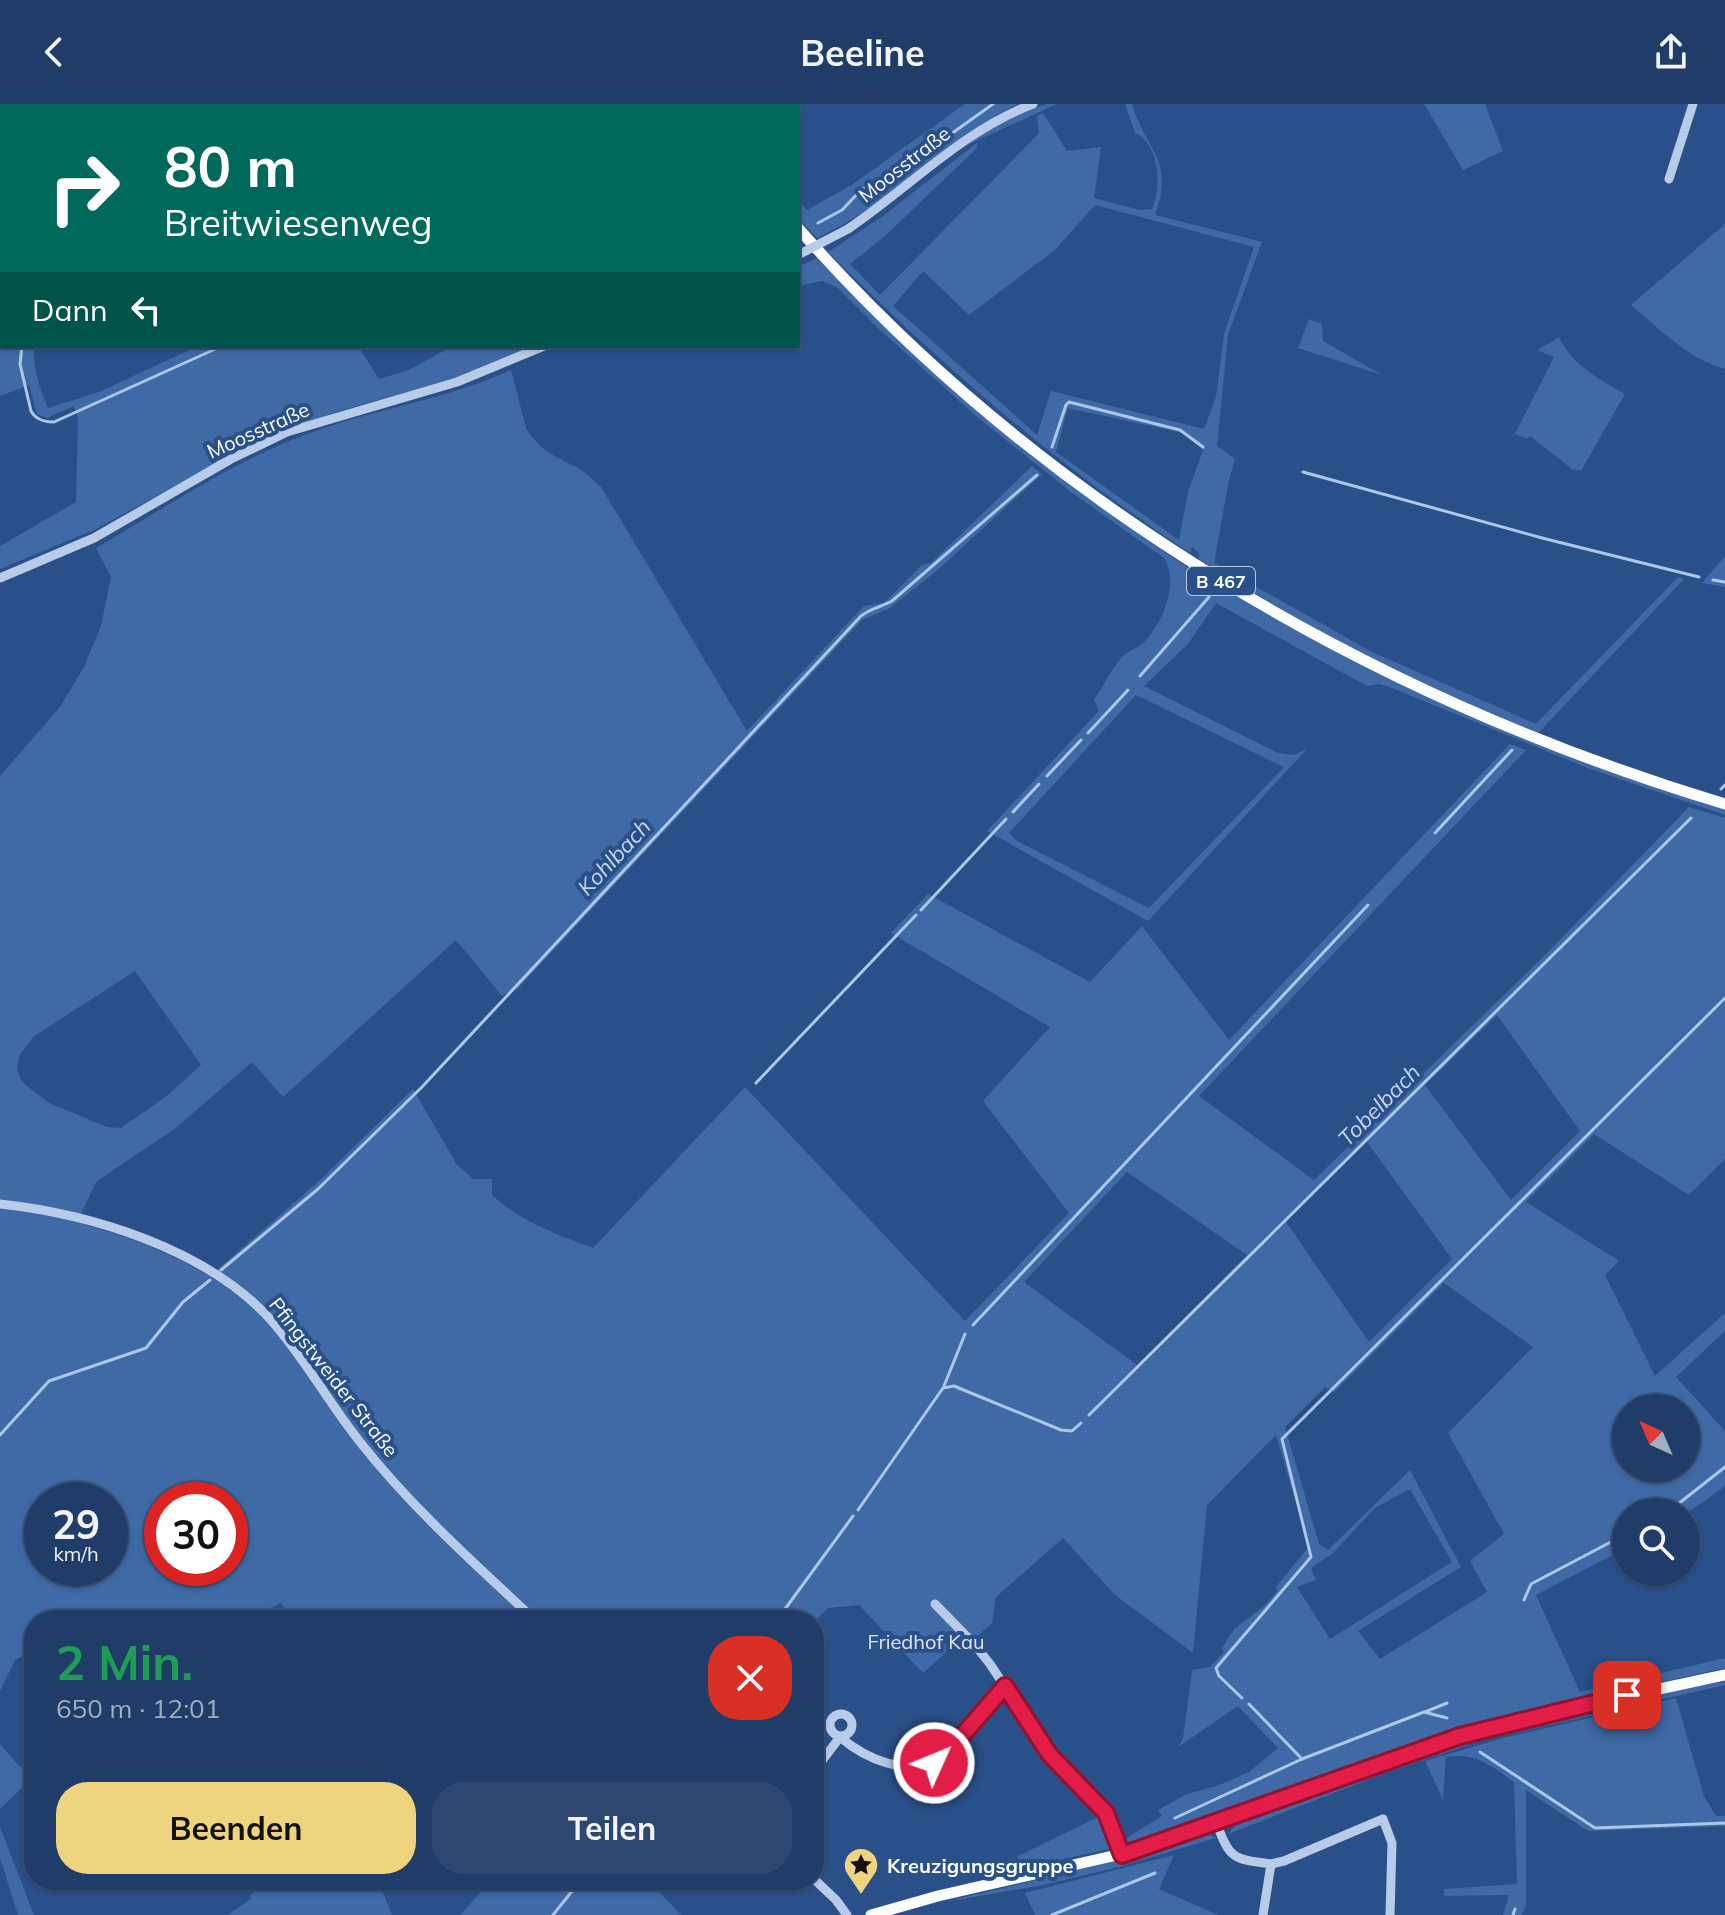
<!DOCTYPE html>
<html lang="de">
<meta charset="utf-8">
<style>
body{margin:0;font-family:Mulish,sans-serif;background:#2d4771;color:#f1f3f6;height:100vh;display:flex;flex-direction:column;font-size:30px;white-space:nowrap}
*{box-sizing:border-box;margin:0}
p{font-size:26px;color:#a2adc0}
.icon{flex:none;width:44px;height:44px;fill:none;stroke:currentColor;stroke-width:2;stroke-linecap:round;stroke-linejoin:round}
.map{position:relative;flex:1;overflow:hidden}
.sheet{position:absolute;left:24px;top:1506px;width:800px;height:280px;display:flex;flex-direction:column;background:#203c68;border-radius:32px;box-shadow:0 2px 6px #0004,0 0 0 2px #3d567c}
.sheet>*{flex:none}
.hud{position:absolute;left:0px;top:0px;width:800px;height:244px;box-shadow:0 2px 6px #0004,0 0 0 2px #3d567c;background:#00695c;color:#fff;overflow:hidden}
.needle{width:52px;rotate:316deg}
.controls{position:absolute;left:1612px;top:1290px;display:grid;gap:16px}
.controls a{display:grid;place-items:center;width:88px;height:88px;border-radius:50%;background:#203c68;box-shadow:0 2px 6px #0004,0 0 0 2px #3d567c;font-size:40px}
.speed{position:absolute;left:24px;top:1378px;display:flex;gap:16px;font-size:40px;font-weight:700;text-align:center}
.speed>*{display:grid;place-content:center;width:104px;height:104px;border-radius:50%;background:#203c68;box-shadow:0 2px 6px #0004,0 0 0 2px #3d567c;line-height:1}
.speed small{font-size:20px;font-weight:400}
.speed .limit{border:12px solid #d22;background:#fff;color:#111}
.pin{position:absolute;display:grid;place-items:center;width:68px;height:68px;color:#fff;margin:-34px;border-radius:16px;box-shadow:0 4px 12px #0006}
.me{position:absolute;width:88px;margin:-44px;rotate:46deg;stroke-linejoin:round;filter:drop-shadow(0 0 6px #0008)}
.turn{display:flex;align-items:center;gap:28px;height:168px;padding:0 32px;font-size:36px}
.turn .icon{width:104px;height:104px;stroke-width:2.5}
.turn b{display:block;font-size:56px;line-height:68px}
.then{display:flex;align-items:center;height:76px;padding:0 32px;background:#0003;gap:16px;font-size:30px}
.round{display:grid;place-items:center;flex:none;width:84px;height:84px;border-radius:32px;background:#2d4771}
.summary{display:flex;align-items:center;justify-content:space-between;height:136px;padding:0 32px}
h1{font-size:48px;font-weight:700;line-height:60px;color:#1e9e55}
.primary-button{display:flex;gap:16px;margin-top:auto;padding:16px 32px}
.primary-button a{flex:1;height:92px;border-radius:32px;background:#f0d37f;color:#111;font-size:32px;font-weight:700;line-height:92px;text-align:center}
.primary-button a+a{background:#2d4771;color:#f1f3f6}
header{display:flex;justify-content:space-between;align-items:center;height:104px;padding:0 32px;background:#203c68;font-size:36px;font-weight:700}
.map>svg:first-child{display:block}
.green{fill:#3f6aa6;fill-rule:evenodd}
.lines{fill:none;stroke-linecap:round;stroke-linejoin:round}
.stream{stroke:#adc7e9;stroke-width:3}
.minor{stroke:#b8cce9;stroke-width:9}
.major{stroke:#fafcfe;stroke-width:11}
.minor-bridge{stroke:#b8cce9;stroke-width:9}
.route-casing{stroke:#92132f;stroke-width:20}
.route{stroke:#e11d48;stroke-width:14}
.labels{text-anchor:middle;dominant-baseline:central;stroke-width:8;stroke-linejoin:round;paint-order:stroke}
.shield{fill:#2a508a;stroke:#bfcadc;stroke-width:2}
.shield-label{font-size:18px;font-weight:bold;fill:#fff}
.street-label{font-size:20px;fill:#fff;stroke:#2a508a}
.park-label{font-size:20px;fill:#dce7f7;stroke:#2a508a}
.poi-label{font-size:20px;font-weight:bold;fill:#fff;stroke:#2a508a;text-anchor:start}
.water-label{font-size:22px;font-style:italic;fill:#c4d6f0;stroke:#2a508a}
</style>
<header><svg class="icon" aria-label="back" viewBox="0 0 24 24"><path d="M15 5l-7 7 7 7"/></svg>Beeline<svg class="icon" aria-label="share" viewBox="0 0 24 24"><path d="M12 15V3M7 8l5-5 5 5M5 13v7h14v-7"/></svg></header>
<div class="map">
<svg width="1725" height="1811" viewBox="0 0 1725 1811">
<rect width="100%" height="100%" fill="#2a508a"/>
<g class="green">
<path d="M0,0L211,2H2V242H34C33,265 39,283 48,304L99,288L198,242H358L379,275L409,266L452,242H532L460,273L339,307L262,335L94,426L0,465V442L76,398L78,314L74,302L47,314L37,310L29,281L0,292Z"/>
<path d="M965,0H1019C962,25 921,68 871,103C854,115 835,125 817,134L798,114V96L807,106L853,80Z"/>
<path d="M1046,0H1057L965,42C989,23 1016,11 1046,0Z"/>
<path d="M1125,0H1132C1146,47 1175,55 1155,111L1262,138L1228,231L1217,342L1235,355L1229,376L1214,459L1372,548L1536,620L1678,473L1684,475L1538,629C1483,606 1429,582 1375,556C1314,526 1256,490 1199,455V449L1192,443L1190,449C1054,359 943,263 828,148L883,112L978,38L976,45L885,132L850,160L880,191L1039,29L1037,12L1043,9L1067,47L1101,43L1094,94L1140,106L1152,105C1162,83 1160,40 1135,29ZM1095,101L1254,143L1224,230L1216,293L1204,325L1051,287L1037,331L893,202L923,167L969,211L1055,146ZM1068,304L1183,329L1203,346L1188,388L1179,436L1056,348Z"/>
<polygon points="1424,0 1485,0 1503,47 1463,66"/>
<path d="M1725,120V265C1688,255 1660,225 1631,201Z"/>
<path d="M817,154C929,270 1052,372 1187,463V467L1195,472L1196,468C1362,572 1539,646 1725,706V711L1585,663L1387,582L1379,580L1367,582L1216,499L1188,540L1144,582L1278,649L1294,651L1307,645L1148,817L987,727L1099,607L1094,596C1103,582 1111,566 1121,554C1127,547 1136,545 1142,540C1162,521 1180,479 1164,454L1071,388L976,312L880,226L838,184L822,177L798,182V163ZM1136,591L1284,663L1149,804L1017,737L1009,729Z"/>
<polygon points="1309,215 1322,220 1323,237 1382,271 1298,244"/>
<path d="M1559,233C1571,260 1600,276 1625,290L1581,367L1572,365L1530,332L1527,335L1515,330L1554,253L1537,246Z"/>
<path d="M511,266L526,324C543,351 556,351 581,366C588,370 594,377 601,383L747,627L864,502L884,499L922,461L931,459L1032,362L1042,370L940,464L890,504L862,516L517,885L502,892L456,836L283,993L252,958L177,1023L96,1078L77,1118C139,1136 197,1157 247,1199C288,1234 328,1300 361,1344L258,1199L217,1166L319,1077L413,985L457,1061L473,1075H492V1091C520,1117 558,1131 593,1144L745,983L965,1217L1069,1109L983,997L1050,923L891,829L928,790L1090,878L1142,822L1229,936L1510,640L1526,646L1199,992L1314,1076L1548,848L1689,703L1725,714V1055L1689,1091L1594,1030L1526,1098L1619,1157L1605,1171L1655,1272L1725,1209V1227L1676,1273L1725,1327V1382L1686,1410L1626,1408V1444L1536,1491L1580,1588L1725,1554V1564C1635,1584 1546,1603 1457,1628C1346,1659 1238,1704 1129,1742L1122,1737L1162,1712L1158,1706L1187,1690L1217,1682L1249,1668L1278,1644L1238,1602L1178,1643L1183,1635L1192,1566L1210,1563L1224,1548L1222,1544L1234,1525L1263,1503L1277,1487L1276,1483L1306,1446L1310,1445L1276,1331L1207,1401L1193,1549L1115,1491L1063,1434L996,1493L992,1519L972,1537L965,1531L923,1569L859,1501L828,1504L814,1518V1516H540L431,1413L530,1516H354L341,1504L329,1516H292L281,1499L253,1513L209,1516H34V1547L15,1556L0,1587V672L60,603L84,563L101,522L111,473L96,444C165,404 232,358 307,330C373,305 446,296 511,266ZM135,867L201,961L168,991L121,1024L107,1023L49,999L22,978L17,966L19,952L33,933ZM1497,911L1580,1027L1511,1096L1425,981ZM1367,1038L1452,1155L1369,1238L1286,1118ZM1127,1068L1247,1151L1137,1261L1024,1178ZM1444,1179L1533,1243L1448,1329L1504,1430L1470,1457L1487,1488L1380,1555L1358,1527L1461,1463L1410,1366L1328,1446L1319,1440L1285,1323L1325,1283L1334,1288ZM1626,1304H1686V1364H1626ZM1410,1385L1452,1458L1330,1535L1297,1483L1316,1476L1311,1464L1333,1449L1375,1404ZM42,1396H110V1464H42ZM162,1396H230V1464H162Z"/>
<polygon points="1725,452 1725,483 1702,479"/>
<path d="M1725,1578V1581L1484,1636V1630C1562,1609 1644,1589 1725,1578Z"/>
<path d="M1676,1594L1704,1692L1716,1712H1725V1722L1588,1727L1526,1686V1802L1522,1811H1503L1509,1791L1444,1792V1785L1517,1780L1514,1678C1492,1662 1474,1647 1446,1653L1443,1696L1425,1657L1503,1634Z"/>
<polygon points="1469,1635 1468,1641 1388,1668 1228,1730 1236,1720 1393,1659"/>
<polygon points="0,1640 20,1663 34,1657 34,1672 0,1705"/>
<polygon points="1106,1709 1119,1739 1113,1744 1000,1769 1006,1761 1018,1759 1018,1752"/>
<polygon points="0,1723 34,1811 18,1811 0,1754"/>
<polygon points="1208,1730 1216,1734 1119,1763 1043,1781 945,1798 1143,1750"/>
<polygon points="1174,1751 1159,1785 1218,1811 1035,1811 1025,1789"/>
<polygon points="271,1776 378,1776 392,1811 227,1811 251,1795 250,1791"/>
<polygon points="492,1776 653,1776 652,1780 681,1811 460,1811"/>
</g>
<g class="lines">
<g class="stream">
<polyline points="818,119 842,106 862,85 866,84 876,88 882,85 930,45 993,0"/>
<polyline points="0,123 2,122"/>
<path d="M22,242L20,260L31,307C36,316 44,318 54,318L222,242"/>
<polyline points="1052,343 1066,301 1069,298 1180,326 1203,343"/>
<polyline points="1303,368 1546,435 1699,473"/>
<polyline points="1713,476 1725,478"/>
<polyline points="1140,572 1209,493"/>
<polyline points="1088,629 1128,586"/>
<polyline points="1047,672 1081,636"/>
<polyline points="1721,685 1725,681"/>
<polyline points="1013,708 1039,680"/>
<polyline points="1435,729 1512,646"/>
<polyline points="921,806 1006,715"/>
<polyline points="756,979 916,811"/>
<path d="M221,1166L318,1085L422,983L861,512C871,504 881,503 892,497L1037,371"/>
<polyline points="973,1221 1368,801"/>
<polyline points="944,1282 965,1230"/>
<polyline points="1089,1311 1691,714"/>
<polyline points="0,1331 49,1277 146,1244 183,1198 210,1176"/>
<polyline points="858,1406 943,1284 954,1282 1061,1326 1072,1327 1081,1319"/>
<polyline points="1668,1408 1725,1363"/>
<polyline points="1524,1496 1531,1480 1626,1430"/>
<polyline points="777,1516 853,1412"/>
<polyline points="1242,1594 1219,1572 1216,1564 1311,1453 1282,1335 1725,894"/>
<polyline points="1249,1600 1302,1655"/>
<polyline points="1425,1608 1447,1599"/>
<polyline points="1480,1648 1595,1724 1725,1719"/>
<polyline points="1175,1714 1302,1655 1424,1608 1447,1614"/>
<polyline points="553,1811 581,1776"/>
<polyline points="1052,1811 1155,1769"/>
<polyline points="1513,1811 1515,1805"/>
</g>
<g class="minor">
<polyline points="1669,75 1693,0"/>
<path d="M848,125C910,83 962,27 1033,0"/>
<polyline points="0,474 94,434 231,355 287,328 457,278 544,242"/>
<path d="M0,1100C92,1110 206,1145 270,1215C304,1253 328,1298 360,1338C412,1404 474,1459 535,1516"/>
<polyline points="935,1500 974,1540 990,1560 1050,1651 1106,1709 1122,1751"/>
<circle cx="841" cy="1621" r="11"/>
<path d="M814,1675L818,1671V1662L840,1633C867,1656 906,1672 941,1656L1005,1582"/>
<path d="M1216,1718C1230,1755 1232,1755 1271,1760L1263,1811"/>
<polyline points="1271,1760 1284,1757 1383,1715 1392,1739 1390,1811"/>
<polyline points="814,1775 836,1796 847,1811"/>
<polyline points="668,1782 682,1776"/>
</g>
<g class="major">
<polyline points="695,0 697,2"/>
<path d="M798,124C1043,402 1373,594 1725,700"/>
<polyline points="871,1811 938,1792 1139,1746 1460,1632 1561,1606 1725,1571"/>
</g>
<polyline class="minor-bridge" points="798,151 848,125"/>
</g>
<g class="lines">
<defs>
<polyline id="route" points="934,1659 941,1656 1005,1582 1050,1651 1106,1709 1122,1751 1460,1632 1627,1591"/>
</defs>
<use href="#route" class="route-casing"/>
<use href="#route" class="route"/>
</g>
<defs>
<symbol id="sight-pin" viewBox="-11 -11 22 30"><path d="M0 17L-7.5 6A9.5 9.5 0 1 1 7.5 6Z" fill="#f0d37f" stroke="#2a508a"/><path d="M0-6L1.8-2.2L6-1.7L2.9 1.2L3.7 5.4L0 3.3L-3.7 5.4L-2.9 1.2L-6-1.7L-1.8-2.2Z" fill="#111"/></symbol>
</defs>
<g fill-rule="evenodd">
<use href="#sight-pin" x="841" y="1741" width="40" height="54"/>
</g>
<g class="labels">
<rect class="shield" x="1187" y="463" width="68" height="28" rx="6"/>
<g class="shield-label">
<text x="1221" y="477">B 467</text>
</g>
<g class="street-label">
<text transform="translate(904 60) rotate(-38)">Moosstraße</text>
<text transform="translate(258 326) rotate(-24)">Moosstraße</text>
<text transform="translate(334 1273) rotate(52)">Pfingstweider Straße</text>
</g>
<g class="park-label">
<text x="926" y="1537">Friedhof Kau</text>
</g>
<g class="poi-label">
<text x="887" y="1761">Kreuzigungsgruppe</text>
</g>
<g class="water-label">
<text transform="translate(614 753) rotate(-47)">Kohlbach</text>
<text transform="translate(1379 1001) rotate(-45)">Tobelbach</text>
</g>
</g>
</svg>
<div class="controls">
<a><svg class="needle" viewBox="-14 -14 28 28"><path d="M0-13l5 13h-10z" fill="#e53935"/><path d="M0 13l5-13h-10z" fill="#a2adc0"/></svg></a>
<a><svg class="icon" aria-label="search" viewBox="0 0 24 24"><circle cx="10" cy="10" r="6"/><path d="M15 15l6 6"/></svg></a>
</div>
<div class="speed"><div>29<small>km/h</small></div><div class="limit">30</div></div>
<div class="pin" style="left:1627px;top:1591px;background:#d93025"><svg class="icon" aria-label="arrive" viewBox="0 0 24 24"><path d="M6 21V4h12l-3 4 3 4H6"/></svg></div>
<svg class="me" style="left:934px;top:1659px" viewBox="-20 -20 40 40"><circle r="17" fill="#e11d48" stroke="#fff" stroke-width="3"/><path d="M0-11L8 9 0 5-8 9z" fill="#fff"/></svg>
<div class="hud">
<div class="turn"><svg class="icon" aria-label="right" viewBox="0 0 24 24"><path d="M7 20v-9h11M14 6l5 5-5 5"/></svg><div><b>80 m</b>Breitwiesenweg</div></div>
<div class="then">Dann<svg class="icon" aria-label="left" viewBox="0 0 24 24"><path d="M17 20v-9H6M10 6l-5 5 5 5"/></svg></div>
</div>
<section class="sheet">
<div class="summary"><div><h1>2 Min.</h1><p>650 m · 12:01</p></div><a class="round" style="background:#d93025;color:#fff"><svg class="icon" aria-label="close" viewBox="0 0 24 24"><path d="M6 6l12 12M18 6L6 18"/></svg></a></div>
<div class="primary-button"><a>Beenden</a><a>Teilen</a></div>
</section>
</div>
